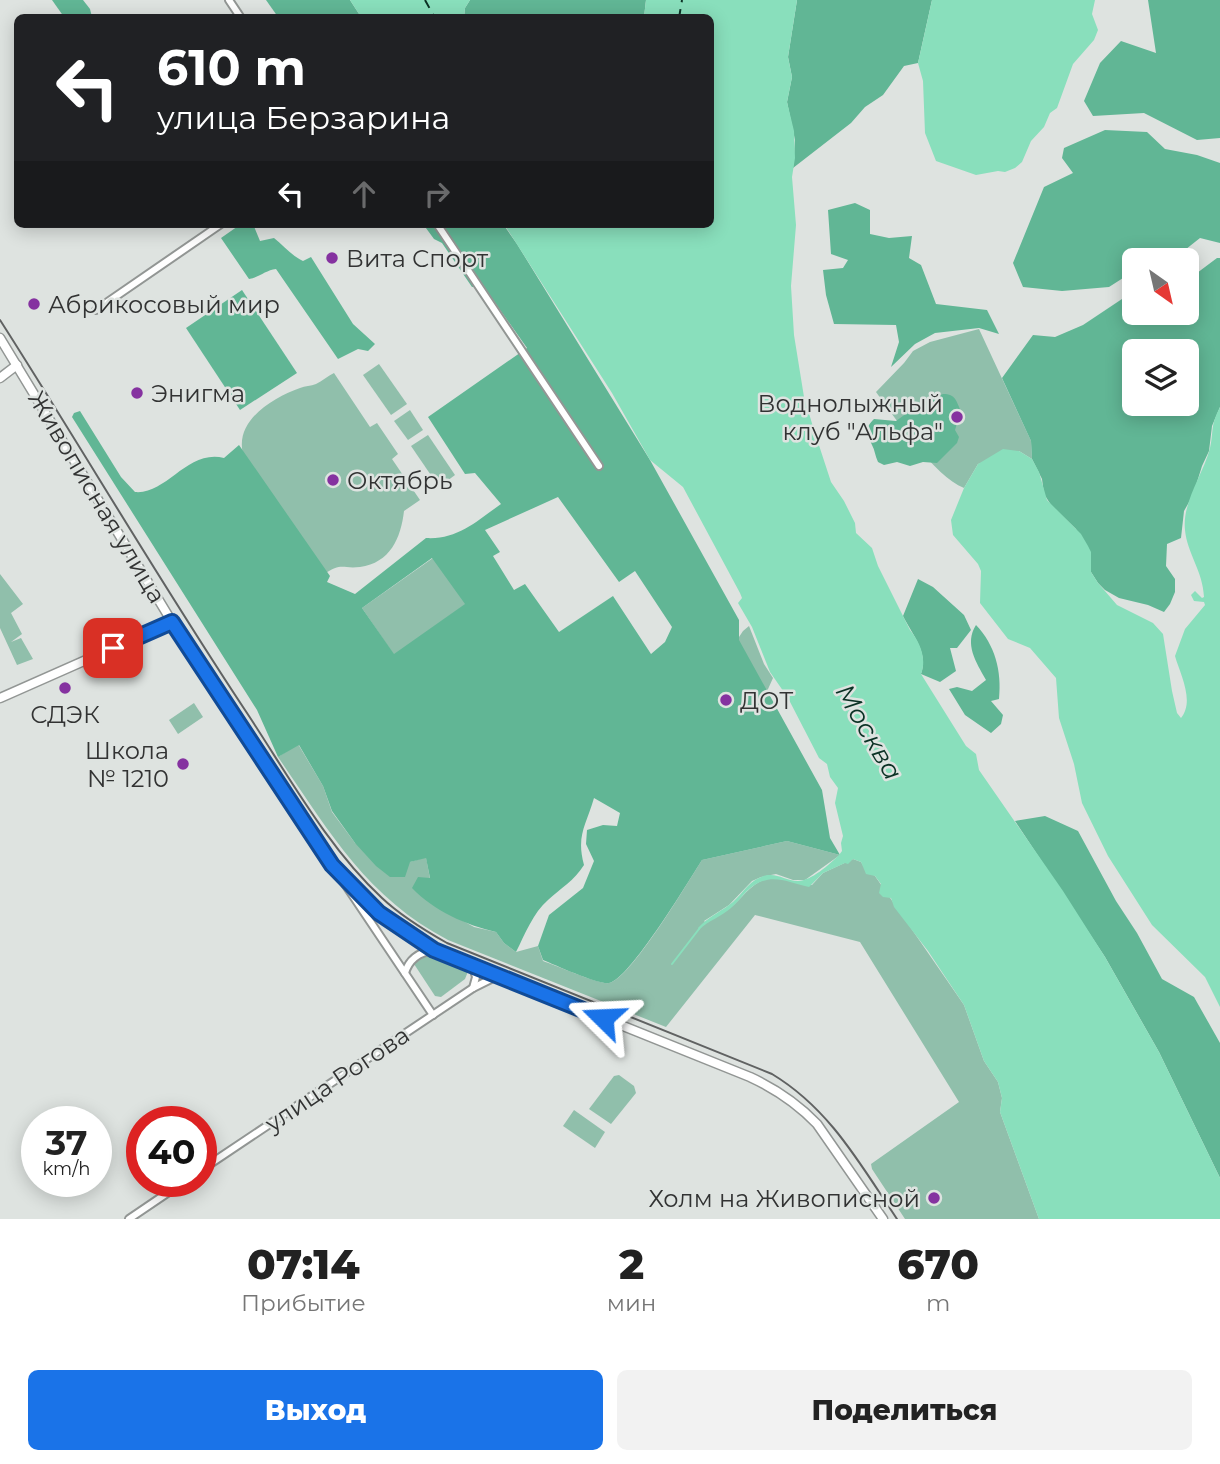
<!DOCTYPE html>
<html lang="ru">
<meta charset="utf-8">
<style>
body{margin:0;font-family:Montserrat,sans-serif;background:#f2f2f2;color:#222;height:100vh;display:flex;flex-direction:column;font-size:26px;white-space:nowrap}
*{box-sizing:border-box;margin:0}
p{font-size:23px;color:#767676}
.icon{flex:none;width:38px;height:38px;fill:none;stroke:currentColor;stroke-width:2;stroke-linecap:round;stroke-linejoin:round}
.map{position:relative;height:1219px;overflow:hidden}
.drawer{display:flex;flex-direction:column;background:#fff;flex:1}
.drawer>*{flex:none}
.top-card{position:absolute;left:14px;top:14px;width:700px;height:214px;border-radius:10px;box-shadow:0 4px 18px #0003;background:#202124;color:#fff;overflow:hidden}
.needle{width:46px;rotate:146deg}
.buttons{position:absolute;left:1122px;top:248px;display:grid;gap:14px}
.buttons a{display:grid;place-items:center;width:77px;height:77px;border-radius:10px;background:#fff;box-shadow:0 4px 18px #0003;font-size:35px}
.speed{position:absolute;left:21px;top:1106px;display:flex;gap:14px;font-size:35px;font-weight:700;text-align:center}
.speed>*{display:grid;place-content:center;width:91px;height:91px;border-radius:50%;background:#fff;box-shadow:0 4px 18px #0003;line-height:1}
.speed small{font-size:18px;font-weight:400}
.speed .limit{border:10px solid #d22;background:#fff;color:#111}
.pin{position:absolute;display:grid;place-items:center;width:60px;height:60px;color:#fff;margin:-30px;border-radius:14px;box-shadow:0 4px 10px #0006}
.me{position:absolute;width:77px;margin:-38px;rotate:291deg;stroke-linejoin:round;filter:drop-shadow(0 0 5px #0008)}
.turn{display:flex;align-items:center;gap:24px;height:147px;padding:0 28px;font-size:32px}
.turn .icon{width:91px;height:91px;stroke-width:2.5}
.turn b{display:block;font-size:49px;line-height:60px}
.lanes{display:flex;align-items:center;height:66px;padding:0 28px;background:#0003;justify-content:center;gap:35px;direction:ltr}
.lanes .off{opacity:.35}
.eta{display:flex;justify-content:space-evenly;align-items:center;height:119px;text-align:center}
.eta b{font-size:42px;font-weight:800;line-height:49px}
.cta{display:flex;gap:14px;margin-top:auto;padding:14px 28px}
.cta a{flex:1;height:80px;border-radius:10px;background:#1a73e8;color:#fff;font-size:28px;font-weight:800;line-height:80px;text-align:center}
.cta a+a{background:#f2f2f2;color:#222}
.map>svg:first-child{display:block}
.green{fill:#90bfab}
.forest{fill:#61b695;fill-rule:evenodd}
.water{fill:#89dfbc}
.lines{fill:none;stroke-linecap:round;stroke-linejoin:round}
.stream{stroke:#89dfbc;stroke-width:2}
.ferry{stroke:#0b3225;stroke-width:2;stroke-dasharray:9 7;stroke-linecap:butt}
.minor-casing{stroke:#929694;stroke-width:10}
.tertiary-casing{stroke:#929694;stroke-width:11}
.minor{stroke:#fff;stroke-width:6}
.tertiary{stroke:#fff;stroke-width:8}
.tram{stroke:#606262;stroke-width:2}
.route-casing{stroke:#114b97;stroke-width:18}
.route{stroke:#1a73e8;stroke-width:12}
.poi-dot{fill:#8532a0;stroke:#dee3e0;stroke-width:2.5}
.labels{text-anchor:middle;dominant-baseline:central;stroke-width:5;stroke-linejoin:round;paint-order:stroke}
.poi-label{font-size:24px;fill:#323333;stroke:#dee3e0;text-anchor:start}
.street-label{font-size:24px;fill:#323333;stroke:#dee3e0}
.water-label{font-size:26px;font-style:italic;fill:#0b3225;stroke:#dee3e0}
</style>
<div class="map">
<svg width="1220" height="1219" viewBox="0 0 1220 1219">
<rect width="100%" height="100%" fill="#dee3e0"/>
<g class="green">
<path d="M979,329L1031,441L1032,459L1019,451L978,464L964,488C934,476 896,419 876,392L904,363L913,351L930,342Z"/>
<polygon points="379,364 407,404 391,415 363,375"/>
<path d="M334,373L370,427L377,423L398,454L392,459L420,500L404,511C401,538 390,563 360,567C341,569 342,562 323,575L244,457C232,422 272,398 300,388C305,386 311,386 316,384C322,381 328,376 334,373Z"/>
<polygon points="410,410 423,430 408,440 394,421"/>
<polygon points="428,435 455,475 439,487 411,446"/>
<polygon points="433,558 466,604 394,655 362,608"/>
<polygon points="0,574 23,604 11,613 22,634 11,642 21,638 33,659 17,665 0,628"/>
<polygon points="749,626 764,664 773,678 764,698 737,640 743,631"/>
<polygon points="194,703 203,717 178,734 169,720"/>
<path d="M298,744L323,786L332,812L355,843L410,862L426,857L430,879L442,909L474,927L496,932L504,943L516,952L538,946L543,961C555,965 600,985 609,983C630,980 688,882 702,860L787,841L840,855L805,880H793L776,874L761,877L752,881L729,905L704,921L706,923C714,917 723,914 730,908C744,897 754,878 774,878C787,878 799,886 812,885L823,873L853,859L861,862L865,869L875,876L964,1005L984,1061L998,1082L1002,1098L1000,1112L1039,1219H905L872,1169L871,1164L959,1102L860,942L755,915L666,1027L448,940C366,897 329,831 278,757Z"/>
<polygon points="431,952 469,969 465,979 441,997 435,996 414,964"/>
<polygon points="619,1075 634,1086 636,1093 611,1124 589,1109 614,1076"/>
<polygon points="574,1110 605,1132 595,1148 563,1126"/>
</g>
<g class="forest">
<polygon points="52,0 83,0 90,9 92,17 64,17"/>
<polygon points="266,0 350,0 361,17 278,17"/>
<polygon points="470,0 646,0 644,17 464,18 465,8"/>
<polygon points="797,0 932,0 918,63 904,66 883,95 865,107 851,123 793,168 795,140 787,102 792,77 788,57"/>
<polygon points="1148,0 1220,0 1220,138 1197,140 1144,113 1093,116 1084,101 1100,63 1121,41 1156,53"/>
<polygon points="1105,130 1147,132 1165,149 1197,155 1220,163 1220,243 1200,238 1171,261 1134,261 1134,271 1109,287 1062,291 1023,287 1013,263 1044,187 1073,173 1062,158 1064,148"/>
<polygon points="855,203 870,210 870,234 889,238 912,236 909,258 921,265 936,304 987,310 999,334 979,328 935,333 915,344 891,367 899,342 896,325 834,324 826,295 823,270 843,268 848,260 831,254 828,210"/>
<path d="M241,224H253L260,241L274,238C284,246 292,256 303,261L311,257L353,324L375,344L368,351L358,349L338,359L276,269C266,270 260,277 249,279L221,238Z"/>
<path d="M423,224H503L517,244L650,460L739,620V640L822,790L830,838L840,855L787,841L702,860C688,882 629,980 609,983C599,985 555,965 543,960L538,946L549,915L583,888L594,861L586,844L587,830L603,825L617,826L620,813L594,798C586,826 576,835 584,865C574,881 561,888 548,900C533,913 525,934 516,952L504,943L496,932C466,925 434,911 412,888L418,877L430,878L426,858L410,862L405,877H390L376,866L355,843L332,811L323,786L299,745L278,757L257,710L72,417L74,413L80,411L121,477L135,492C167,495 187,449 224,458L239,445L330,576L327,582L355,594L426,538C457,540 477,521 501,504L475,473L465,474L428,417L527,348L486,290L482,286L472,287L442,243L434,239ZM558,497L619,582L635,571L672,627L665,642L651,654L613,596L559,632L525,584L514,590L493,556L500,552L485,530ZM432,558L465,604L394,654L362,608Z"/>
<path d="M1217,258H1220V407L1212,426L1209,451L1202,466L1193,495L1184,511L1181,538L1167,544L1166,566L1175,579V592L1170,604L1164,612L1148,605L1119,598L1105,590L1098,583L1091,572L1076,529L1051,505L1044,494L1042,479L1032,459L1031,441L1002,378L1033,335L1055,337L1083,325L1134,291V313H1186L1187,267L1197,273ZM1134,352H1186V404H1134Z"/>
<polygon points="242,290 297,373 240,410 186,328"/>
<path d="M943,394C956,394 956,401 961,411L955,430L959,437L957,443L937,463L923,462L910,466L897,462L884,465L878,462C875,456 875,450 872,445C867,433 864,429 874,419L896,421L918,405Z"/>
<path d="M918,579L933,587L964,615L971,630L957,648H950L956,671L940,682L921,674C929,653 912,634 903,616Z"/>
<path d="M976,625C995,645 1002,671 999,699L991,701L1003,715L1001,724L991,733L965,715L949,689L957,687L972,691L986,680C976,662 964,644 976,625Z"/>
<polygon points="1045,816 1078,831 1116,901 1137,933 1162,979 1194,997 1220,1043 1220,1178 1159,1052 1105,957 1015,821"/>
</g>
<g class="water">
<polygon points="350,0 470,0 465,8 464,18 361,17"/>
<path d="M646,0H797L788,57L792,77L787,102L794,131L795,158L792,177L796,225L791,286L794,335L804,397L814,430L831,482L844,501L855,523L856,533L872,548L878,566L910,630C920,642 927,659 921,674L966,746L976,754L979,770L1063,891L1105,957L1159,1052L1220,1178V1219H1039L1000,1112L1002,1098L998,1082L984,1061L964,1005L928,951L894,907L891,898L883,897L879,893L881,884L875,876L866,874L861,862L853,859L848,864L845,863L823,873L809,887C784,881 769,871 747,891C741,897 737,903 731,908C721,917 709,920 699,930L698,928C707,918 718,913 729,905C741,897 746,883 761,877C776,871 784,881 798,881C811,881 830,864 839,855L842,851L841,843L843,836L835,803L838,788L830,777L827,764L819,758L788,698L770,672L752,627L738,603L742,598L740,593L683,487L650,460L612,393L504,224H710V18L644,17Z"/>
<polygon points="932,0 1095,0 1092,14 1098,30 1094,40 1073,64 1057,108 1050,113 1044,127 1031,141 1022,162 1015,168 1005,172 998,171 976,175 936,161 925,133 923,81 918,63"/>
<path d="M1220,407V1007L1205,977L1152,925L1108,856L1082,803L1074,764L1059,718L1056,678L1030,648L1008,639L980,603L981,571L978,564L953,535L951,520L964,488L978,464L1003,449L1019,451L1032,459L1039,472L1047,500L1081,534L1088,546L1091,552V572L1098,583L1117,605L1153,623L1163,634L1172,691L1177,713L1181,718C1195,701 1180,674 1175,656L1185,629L1205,605L1204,602L1194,601L1191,595L1195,591L1202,598L1204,597C1203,571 1187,553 1185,530C1182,502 1203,475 1210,448C1214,431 1210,426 1220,407Z"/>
</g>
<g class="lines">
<polyline class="stream" points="672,964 699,929"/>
<g class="ferry">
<polyline points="425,0 435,18"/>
<polyline points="679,18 682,0"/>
</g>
<defs>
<g id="minor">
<polyline points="229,0 241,18"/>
<polyline points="437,224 599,466"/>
<polyline points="96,310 221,224"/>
<polyline points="341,878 433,1015"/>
<path d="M405,973C409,959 420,952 434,950"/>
<polyline points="473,988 476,977 473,967"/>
<polyline points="201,1170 473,988 497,976"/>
<polyline points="129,1219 185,1181"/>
</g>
<g id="tertiary">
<path d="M0,338L172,622L332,865L379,913L434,950L750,1077C776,1089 797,1103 817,1124L883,1219"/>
<polyline points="0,378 17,365"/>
<polyline points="0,698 172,622"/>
</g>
</defs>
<use href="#minor" class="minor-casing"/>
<use href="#tertiary" class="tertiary-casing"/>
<use href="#minor" class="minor"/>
<use href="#tertiary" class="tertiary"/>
<path class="tram" d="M0,320C83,450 160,582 245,710C287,773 327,847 382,898C401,916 424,930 447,943L772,1074C830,1109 860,1164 897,1219"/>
</g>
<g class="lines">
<defs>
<polyline id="route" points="113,648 172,622 332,865 379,913 434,950 603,1018"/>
</defs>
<use href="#route" class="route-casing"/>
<use href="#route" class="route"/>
</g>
<g class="poi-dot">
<circle cx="332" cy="258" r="7"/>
<circle cx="34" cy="304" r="7"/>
<circle cx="137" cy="393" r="7"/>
<circle cx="957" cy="417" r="7"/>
<circle cx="333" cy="480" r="7"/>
<circle cx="65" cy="688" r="7"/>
<circle cx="726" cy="700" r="7"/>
<circle cx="183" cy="764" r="7"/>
<circle cx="934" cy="1198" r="7"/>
</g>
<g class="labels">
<g class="poi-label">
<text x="346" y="258">Вита Спорт</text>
<text x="48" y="304">Абрикосовый мир</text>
<text x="151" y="393">Энигма</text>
<text x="943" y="403" text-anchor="end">Воднолыжный<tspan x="943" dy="28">клуб "Альфа"</tspan></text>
<text x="347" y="480">Октябрь</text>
<text x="740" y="700">ДОТ</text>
<text x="65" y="714" text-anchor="middle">СДЭК</text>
<text x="169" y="750" text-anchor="end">Школа<tspan x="169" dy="28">№ 1210</tspan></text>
<text x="920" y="1198" text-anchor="end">Холм на Живописной</text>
</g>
<g class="street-label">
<text transform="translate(97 497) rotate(59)">Живописная улица</text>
<text transform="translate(337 1079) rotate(-34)">улица Рогова</text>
</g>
<g class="water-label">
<text transform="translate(869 732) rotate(60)">Москва</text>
</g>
</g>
</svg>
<div class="buttons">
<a><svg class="needle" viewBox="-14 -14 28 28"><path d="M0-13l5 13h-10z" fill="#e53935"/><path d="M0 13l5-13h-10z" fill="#767676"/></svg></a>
<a><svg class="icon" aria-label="layers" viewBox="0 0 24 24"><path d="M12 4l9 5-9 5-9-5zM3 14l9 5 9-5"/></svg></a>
</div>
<div class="speed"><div>37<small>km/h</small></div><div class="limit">40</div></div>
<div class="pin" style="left:113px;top:648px;background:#d93025"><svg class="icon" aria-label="arrive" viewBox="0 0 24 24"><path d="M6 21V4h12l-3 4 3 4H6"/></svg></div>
<svg class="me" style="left:603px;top:1018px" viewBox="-20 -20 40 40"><path d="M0-17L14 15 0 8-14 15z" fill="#1a73e8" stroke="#fff" stroke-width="4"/></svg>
<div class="top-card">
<div class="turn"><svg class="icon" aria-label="left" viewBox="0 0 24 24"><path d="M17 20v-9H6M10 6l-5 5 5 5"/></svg><div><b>610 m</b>улица Берзарина</div></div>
<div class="lanes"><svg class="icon" aria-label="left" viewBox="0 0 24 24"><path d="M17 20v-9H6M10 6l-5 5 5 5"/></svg><svg class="icon off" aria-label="ahead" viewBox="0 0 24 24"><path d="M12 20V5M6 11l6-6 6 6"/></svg><svg class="icon off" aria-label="right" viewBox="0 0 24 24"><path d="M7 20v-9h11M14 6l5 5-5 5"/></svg></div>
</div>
</div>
<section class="drawer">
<div class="eta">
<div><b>07:14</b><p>Прибытие</p></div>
<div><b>2</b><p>мин</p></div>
<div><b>670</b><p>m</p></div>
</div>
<div class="cta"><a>Выход</a><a>Поделиться</a></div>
</section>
